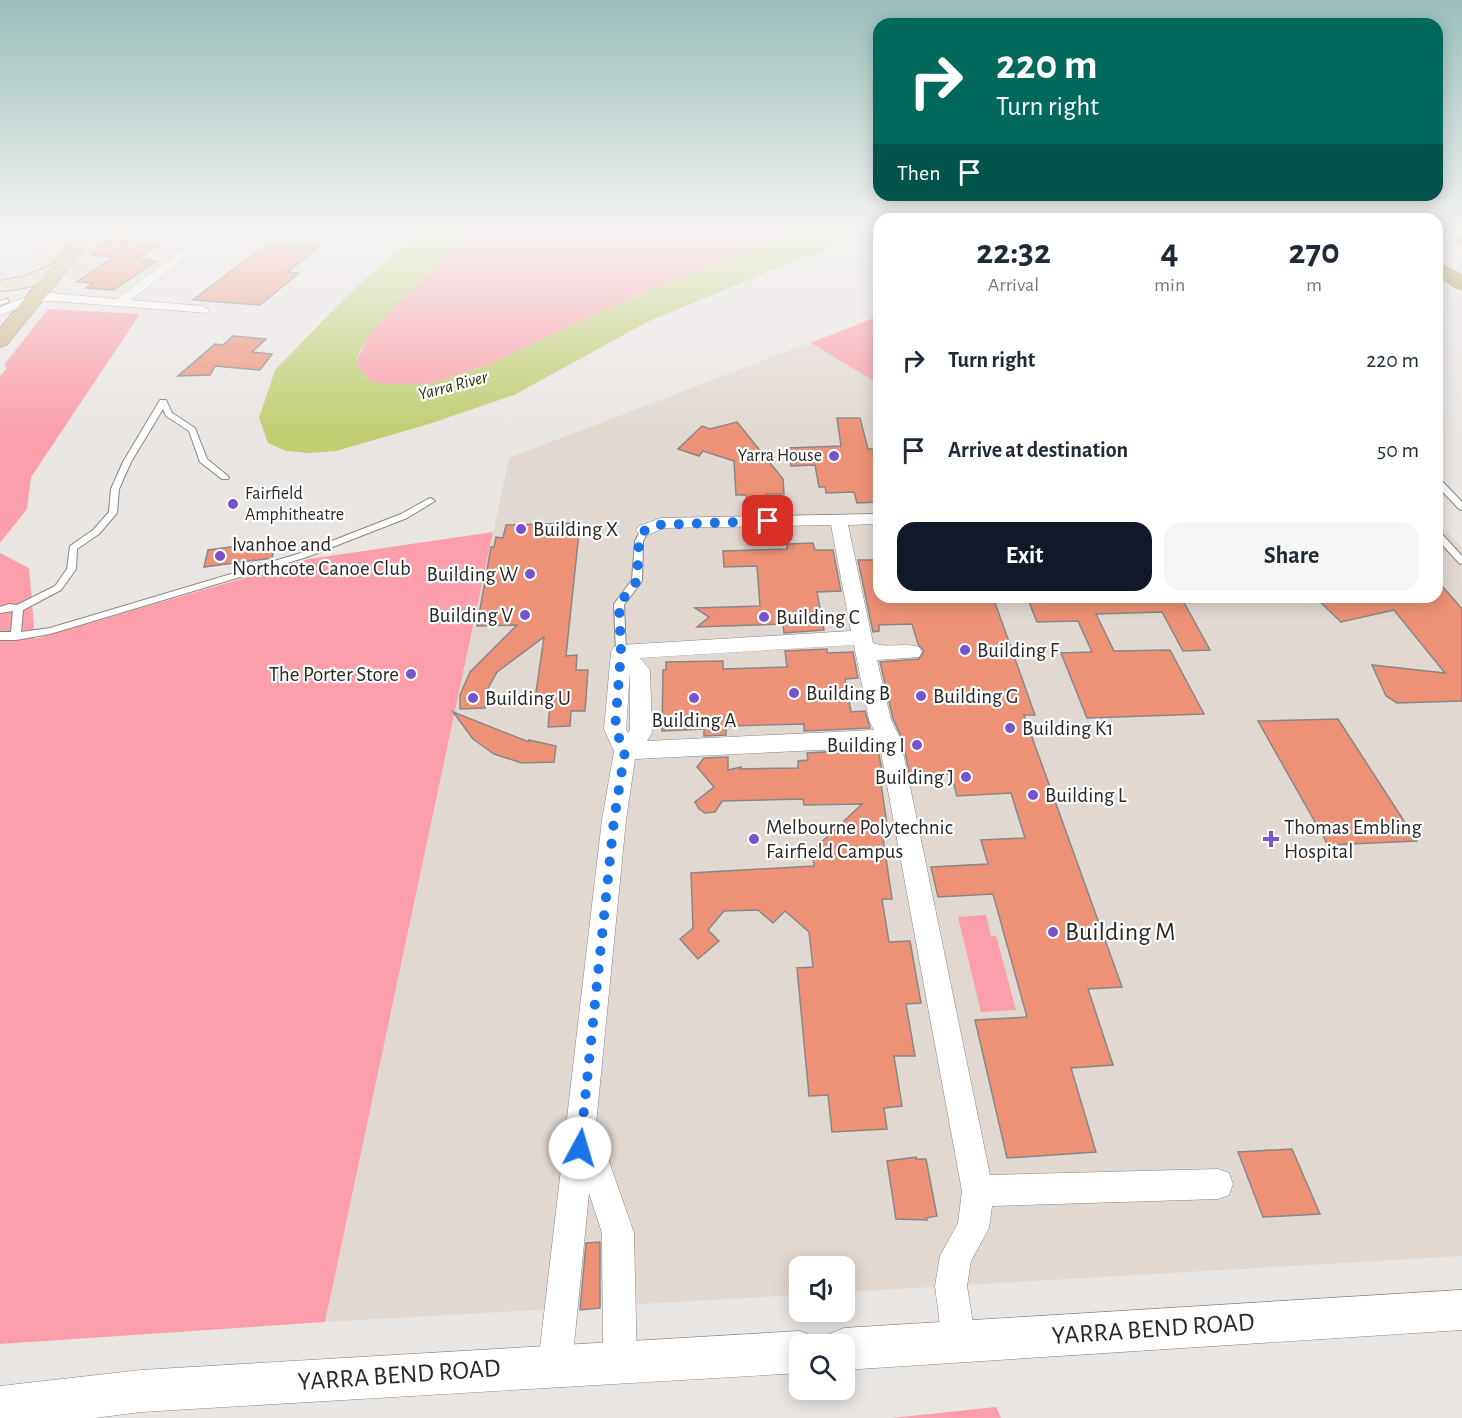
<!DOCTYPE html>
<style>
body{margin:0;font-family:"Alegreya Sans",sans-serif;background:#f6f6f7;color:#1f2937;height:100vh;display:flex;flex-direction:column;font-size:22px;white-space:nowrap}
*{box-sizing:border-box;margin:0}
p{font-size:20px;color:#747a83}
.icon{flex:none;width:33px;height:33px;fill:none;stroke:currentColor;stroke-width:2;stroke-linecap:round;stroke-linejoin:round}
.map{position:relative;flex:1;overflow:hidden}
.sheet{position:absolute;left:873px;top:213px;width:570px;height:390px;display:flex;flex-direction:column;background:#fff;border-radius:18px;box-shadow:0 3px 15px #0003}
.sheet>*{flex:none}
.top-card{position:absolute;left:873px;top:18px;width:570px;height:183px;border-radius:18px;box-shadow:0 3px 15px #0003;background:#00695c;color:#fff;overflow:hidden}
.controls{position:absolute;left:789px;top:1256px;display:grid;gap:12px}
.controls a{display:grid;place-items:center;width:66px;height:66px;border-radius:12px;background:#fff;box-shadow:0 3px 15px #0003;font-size:30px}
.pin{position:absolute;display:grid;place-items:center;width:51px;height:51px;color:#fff;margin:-26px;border-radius:12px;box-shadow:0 3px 9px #0006}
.me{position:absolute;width:66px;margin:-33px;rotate:6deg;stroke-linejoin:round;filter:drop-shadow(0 0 4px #0008)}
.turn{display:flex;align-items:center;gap:21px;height:126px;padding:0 24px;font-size:27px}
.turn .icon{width:78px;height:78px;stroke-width:2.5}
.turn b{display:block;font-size:42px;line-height:51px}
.then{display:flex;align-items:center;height:57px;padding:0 24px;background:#0003;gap:12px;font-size:22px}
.eta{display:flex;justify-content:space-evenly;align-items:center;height:102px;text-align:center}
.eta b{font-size:36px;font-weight:700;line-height:42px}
.primary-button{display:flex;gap:12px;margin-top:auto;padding:12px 24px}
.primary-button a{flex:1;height:69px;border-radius:18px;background:#111827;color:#fff;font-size:24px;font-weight:700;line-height:69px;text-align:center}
.primary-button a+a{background:#f6f6f7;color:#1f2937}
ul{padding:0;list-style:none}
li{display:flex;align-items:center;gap:18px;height:90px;padding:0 24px}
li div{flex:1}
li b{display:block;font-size:22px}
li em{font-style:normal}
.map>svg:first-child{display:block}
.built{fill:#e1d8d1}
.green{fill:#fc9fab}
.water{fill:#c1ce72}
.building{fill:#ed9277;stroke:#8a8786;stroke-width:1.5}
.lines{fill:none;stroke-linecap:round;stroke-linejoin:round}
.service-casing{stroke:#888683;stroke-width:2}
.minor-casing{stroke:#888683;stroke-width:1}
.tertiary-casing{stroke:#888683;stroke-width:1}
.secondary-casing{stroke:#888683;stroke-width:2}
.primary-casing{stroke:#7d6934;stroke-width:1}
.motorway-casing{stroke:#7d6934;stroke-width:1}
.service{fill:#fff;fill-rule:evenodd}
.minor{fill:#fff;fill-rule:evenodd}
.tertiary{fill:#fff;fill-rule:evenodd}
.secondary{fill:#e5dcc4;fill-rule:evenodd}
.primary{fill:#cbba89;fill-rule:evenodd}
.motorway{fill:#a98c3a;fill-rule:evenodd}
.route{stroke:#1a73e8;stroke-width:10;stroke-dasharray:0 18}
.poi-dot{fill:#7753cc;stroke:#fff;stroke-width:2}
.labels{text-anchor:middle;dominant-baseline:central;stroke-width:4.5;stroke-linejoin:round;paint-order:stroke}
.far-water-label{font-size:18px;font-style:italic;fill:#2d310a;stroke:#fff}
.far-poi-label{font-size:18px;fill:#2a2928;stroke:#fff;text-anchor:end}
.poi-label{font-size:21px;fill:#2a2928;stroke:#fff;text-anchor:start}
.near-poi-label{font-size:26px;fill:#2a2928;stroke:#fff;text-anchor:start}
.near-street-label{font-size:26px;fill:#2a2928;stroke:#fff}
</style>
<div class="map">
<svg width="1462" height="1418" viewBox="0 0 1462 1418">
<rect width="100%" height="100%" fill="#e8e5e3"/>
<g class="built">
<polygon points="0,234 151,234 140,243 184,248 123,296 28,263 48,238"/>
<polygon points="879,316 879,597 1437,597 1437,522 1462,548 1462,1256 845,1292 844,1266 800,1266 799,1295 325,1322 509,458"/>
</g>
<g class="green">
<polygon points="471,234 786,234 643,292 488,365 429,384 385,384 371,381 361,371 356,362 372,329 446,254"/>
<polygon points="48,309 140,314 31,477 27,509 0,543 0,376 7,368 4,365"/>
<polygon points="879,316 879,384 811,343"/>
<polygon points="493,532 325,1322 0,1344 0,553 29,568 35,639 309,559"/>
<polygon points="986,915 991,936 996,936 1016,1010 981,1012 958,917"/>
<polygon points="996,1407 1001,1418 892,1418"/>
</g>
<path class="water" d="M416,234H471C452,249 437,265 420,283C393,310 371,324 356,361L361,371L371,381L385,384H429L488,365L643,292L786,234H871L794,261L647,322L514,395L432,423L336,451L309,453L286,451L268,443L259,418L275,370L349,294Z"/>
<g class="building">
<polygon points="112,234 138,234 129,242 159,245 137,259 157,261 113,290 86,288 93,283 77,282 113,257 92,255"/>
<polygon points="268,243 318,247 288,272 299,273 260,305 193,300"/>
<polygon points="233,336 266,339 252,352 272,354 260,370 215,366 210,375 178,376 215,344 223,345"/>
<polygon points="837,418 860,418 868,449 879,449 879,502 857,503 854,492 826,493 825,487 819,487 815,465 791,466 788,448 841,446"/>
<polygon points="737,422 783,479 784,494 766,494 767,501 747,501 746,495 736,495 734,461 703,451 699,456 678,449 702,426 710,429"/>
<polygon points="580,523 566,656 577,655 576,670 588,670 585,711 571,711 570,726 548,727 550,705 534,706 544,637 497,672 486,692 485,708 460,709 460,695 470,672 517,625 477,626 491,547 494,547 496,537 503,538 506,525"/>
<polygon points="276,541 272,558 204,567 208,550"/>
<polygon points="813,543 815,550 833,550 841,591 817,592 824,630 784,633 783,624 697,627 709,617 695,608 760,606 757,566 724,567 723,551 787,549 787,544"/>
<polygon points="858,560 879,560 879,597 993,597 1035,715 1024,715 1122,987 1088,989 1113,1065 1071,1068 1096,1152 1007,1158 975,1020 1027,1017 993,894 938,897 931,867 988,864 981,840 1025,838 1011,793 957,796 951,774 910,776 902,738 893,719 880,662 919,659 924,651 918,644 912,624 879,625 879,631 873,632"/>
<polygon points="1437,580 1462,609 1462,701 1397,703 1386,696 1372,665 1445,673 1394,610 1341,622 1315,597 1437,597"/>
<polygon points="1027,597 1181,597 1210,650 1183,651 1162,612 1096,614 1114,651 1170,650 1204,714 1087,718 1061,653 1092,652 1078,621 1037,622"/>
<polygon points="827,649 827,653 853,652 858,678 845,679 851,712 865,711 870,728 804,731 804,724 726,726 726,735 704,736 704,729 662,731 663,670 666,670 666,662 723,661 723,669 787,667 785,651"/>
<polygon points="453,712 529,742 529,740 556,746 554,762 522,763 494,754 473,739"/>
<polygon points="1338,719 1417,841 1328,845 1258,721"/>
<polygon points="878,749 883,777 880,777 889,838 883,838 892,899 882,899 889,942 910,941 921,1003 906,1004 915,1056 894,1056 902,1106 884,1108 887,1129 832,1132 828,1095 809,1096 797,968 813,967 809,932 785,911 773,923 758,910 724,911 708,930 719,941 698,959 680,939 693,928 691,873 814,866 812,851 862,804 804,805 803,799 722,801 715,812 705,813 699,809 695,802 714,787 697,767 704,758 728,757 728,770 741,767 740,769 798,768 798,761 808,760 807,753"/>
<polygon points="1292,1149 1320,1214 1263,1217 1238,1152"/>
<polygon points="916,1157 916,1159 926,1159 937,1216 926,1218 927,1220 896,1219 887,1161"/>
<polygon points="600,1242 600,1308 580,1310 586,1243"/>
</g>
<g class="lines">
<defs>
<g id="service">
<polygon points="6,299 8,300 8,302 0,305 0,301"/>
<polygon points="160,400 166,400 172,413 195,428 207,459 229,477 228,479 222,479 200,462 189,431 166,416 163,409 131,462 119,489 117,513 99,534 77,549 76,569 61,590 23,610 21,632 50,628 301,553 401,514 428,499 431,498 435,501 407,518 307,557 50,634 16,640 0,640 0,632 11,632 13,611 0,613 0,607 9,604 17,605 55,586 67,569 70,546 93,530 109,512 111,489 123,462"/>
<polygon points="1437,479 1440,479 1462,502 1462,510 1459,509 1437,486"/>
<polygon points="645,527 649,530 643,541 642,581 624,605 626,652 621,656 616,652 614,604 632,580 635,541 642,528"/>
<polygon points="1437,531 1440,532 1462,556 1462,564 1459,563 1437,539"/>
</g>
<g id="minor">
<polygon points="203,234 216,234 131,300 203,306 209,310 207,313 52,301 36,302 0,315 0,307 34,294 52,293 117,299"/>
<polygon points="0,236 54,245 60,248 54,251 0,242"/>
<path d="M879,514V524L848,525L873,643C888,649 904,642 919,647L922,652L919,657L877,660L891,720L900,738L990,1175L1218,1169L1229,1173L1233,1184L1229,1195L1218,1199L992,1206L989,1228L971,1261L967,1286L976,1341L971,1353L959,1358L947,1353L942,1341L935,1286L940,1256L958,1223L962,1191L880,747L635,759L626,820L596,1124L634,1233L637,1363L632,1375L620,1380L608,1375L603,1363L602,1233L589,1193L572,1365L567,1377L555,1382L543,1377L538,1365L602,820L614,751L604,729L611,652L614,647L621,645L851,631L831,525L664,528L645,536L639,534L636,530L639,526L661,518ZM854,645L869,720L874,730L647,741L652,733L650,670L640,658ZM630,672V730L628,733L626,729Z"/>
</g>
<g id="tertiary">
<polygon points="1462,1290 1462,1330 844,1370 844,1344 825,1344 829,1334 844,1328"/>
<polygon points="800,1331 815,1337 818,1344 800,1344 800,1373 141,1412 95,1418 0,1418 0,1386 141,1370"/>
</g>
<path id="secondary" d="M61,260L69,265C55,283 22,290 0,291V281L26,276Z"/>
<polygon id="primary" points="78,234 96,234 7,345 0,347 0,328"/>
<g id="motorway">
<polygon points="1447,234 1462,234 1462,243 1456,242"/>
<polygon points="1437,261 1462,275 1462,290 1455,288 1437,275"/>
</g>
</defs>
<use href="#service" class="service-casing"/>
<use href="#minor" class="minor-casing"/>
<use href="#tertiary" class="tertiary-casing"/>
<use href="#secondary" class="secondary-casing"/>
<use href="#primary" class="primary-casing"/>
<use href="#motorway" class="motorway-casing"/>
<use href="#service" class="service"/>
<use href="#minor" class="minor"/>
<use href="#tertiary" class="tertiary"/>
<use href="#secondary" class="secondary"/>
<use href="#primary" class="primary"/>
<use href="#motorway" class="motorway"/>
</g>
<linearGradient id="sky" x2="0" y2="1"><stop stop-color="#98beb9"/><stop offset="0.54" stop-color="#f5f3f2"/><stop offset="1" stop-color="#f5f3f2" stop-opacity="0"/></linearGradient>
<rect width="1462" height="432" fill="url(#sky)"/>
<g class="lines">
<polyline class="route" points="580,1148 614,820 625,751 615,729 621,652 619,604 637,581 639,541 645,530 654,525 768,521"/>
</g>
<g class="poi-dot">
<circle cx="834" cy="456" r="6"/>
<circle cx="233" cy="504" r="6"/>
<circle cx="521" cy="529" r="6"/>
<circle cx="220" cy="556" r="6"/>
<circle cx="530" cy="574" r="6"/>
<circle cx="525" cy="615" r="6"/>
<circle cx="764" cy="617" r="6"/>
<circle cx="965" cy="650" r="6"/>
<circle cx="411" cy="674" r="6"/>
<circle cx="794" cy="693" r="6"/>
<circle cx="921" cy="696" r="6"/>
<circle cx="473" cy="698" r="6"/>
<circle cx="694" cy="698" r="6"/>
<circle cx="1010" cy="728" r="6"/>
<circle cx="917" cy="745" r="6"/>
<circle cx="966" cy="777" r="6"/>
<circle cx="1033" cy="795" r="6"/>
<circle cx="754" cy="839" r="6"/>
<path d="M1268 830h6v6h6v6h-6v6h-6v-6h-6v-6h6z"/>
<circle cx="1053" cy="932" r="6"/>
</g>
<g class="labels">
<g class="far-water-label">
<text transform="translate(453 386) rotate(-15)">Yarra River</text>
</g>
<g class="far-poi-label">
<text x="822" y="456">Yarra House</text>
<text x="245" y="494" text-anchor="start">Fairfield<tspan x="245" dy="21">Amphitheatre</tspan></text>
</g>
<g class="poi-label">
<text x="533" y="529">Building X</text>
<text x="232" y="544">Ivanhoe and<tspan x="232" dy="24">Northcote Canoe Club</tspan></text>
<text x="518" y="574" text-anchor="end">Building W</text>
<text x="513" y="615" text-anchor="end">Building V</text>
<text x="776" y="617">Building C</text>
<text x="977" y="650">Building F</text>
<text x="399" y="674" text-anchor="end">The Porter Store</text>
<text x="806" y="693">Building B</text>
<text x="933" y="696">Building G</text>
<text x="485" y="698">Building U</text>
<text x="694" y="720" text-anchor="middle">Building A</text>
<text x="1022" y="728">Building K1</text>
<text x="905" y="745" text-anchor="end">Building I</text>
<text x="954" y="777" text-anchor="end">Building J</text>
<text x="1045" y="795">Building L</text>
<text x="766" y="827">Melbourne Polytechnic<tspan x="766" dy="24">Fairfield Campus</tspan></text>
<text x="1284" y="827">Thomas Embling<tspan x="1284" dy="24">Hospital</tspan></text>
</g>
<g class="near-poi-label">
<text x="1065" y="932">Building M</text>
</g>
<g class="near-street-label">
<text transform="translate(1153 1329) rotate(-4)">YARRA BEND ROAD</text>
<text transform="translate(399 1375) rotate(-4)">YARRA BEND ROAD</text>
</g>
</g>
</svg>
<div class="controls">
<a><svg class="icon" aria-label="sound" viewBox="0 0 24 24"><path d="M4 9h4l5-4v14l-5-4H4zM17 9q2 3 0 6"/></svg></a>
<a><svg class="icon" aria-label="search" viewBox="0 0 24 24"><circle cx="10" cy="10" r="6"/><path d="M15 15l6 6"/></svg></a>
</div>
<div class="pin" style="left:768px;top:521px;background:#d93025"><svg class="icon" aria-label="arrive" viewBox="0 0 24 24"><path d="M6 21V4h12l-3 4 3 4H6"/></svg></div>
<svg class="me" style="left:580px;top:1148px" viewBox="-20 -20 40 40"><circle r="19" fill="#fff"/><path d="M0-13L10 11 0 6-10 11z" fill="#1a73e8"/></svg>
<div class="top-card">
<div class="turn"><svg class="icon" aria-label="right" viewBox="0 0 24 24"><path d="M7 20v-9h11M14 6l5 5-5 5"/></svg><div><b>220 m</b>Turn right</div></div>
<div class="then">Then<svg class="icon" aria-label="arrive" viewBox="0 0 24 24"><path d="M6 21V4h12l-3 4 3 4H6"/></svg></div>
</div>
<section class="sheet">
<div class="eta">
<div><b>22:32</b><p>Arrival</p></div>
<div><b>4</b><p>min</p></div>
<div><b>270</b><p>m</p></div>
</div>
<ul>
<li><svg class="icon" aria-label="right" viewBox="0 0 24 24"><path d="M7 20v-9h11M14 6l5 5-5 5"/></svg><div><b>Turn right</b></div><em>220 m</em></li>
<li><svg class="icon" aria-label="arrive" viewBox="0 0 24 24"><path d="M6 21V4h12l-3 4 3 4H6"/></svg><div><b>Arrive at destination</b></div><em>50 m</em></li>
</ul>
<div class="primary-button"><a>Exit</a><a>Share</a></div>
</section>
</div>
